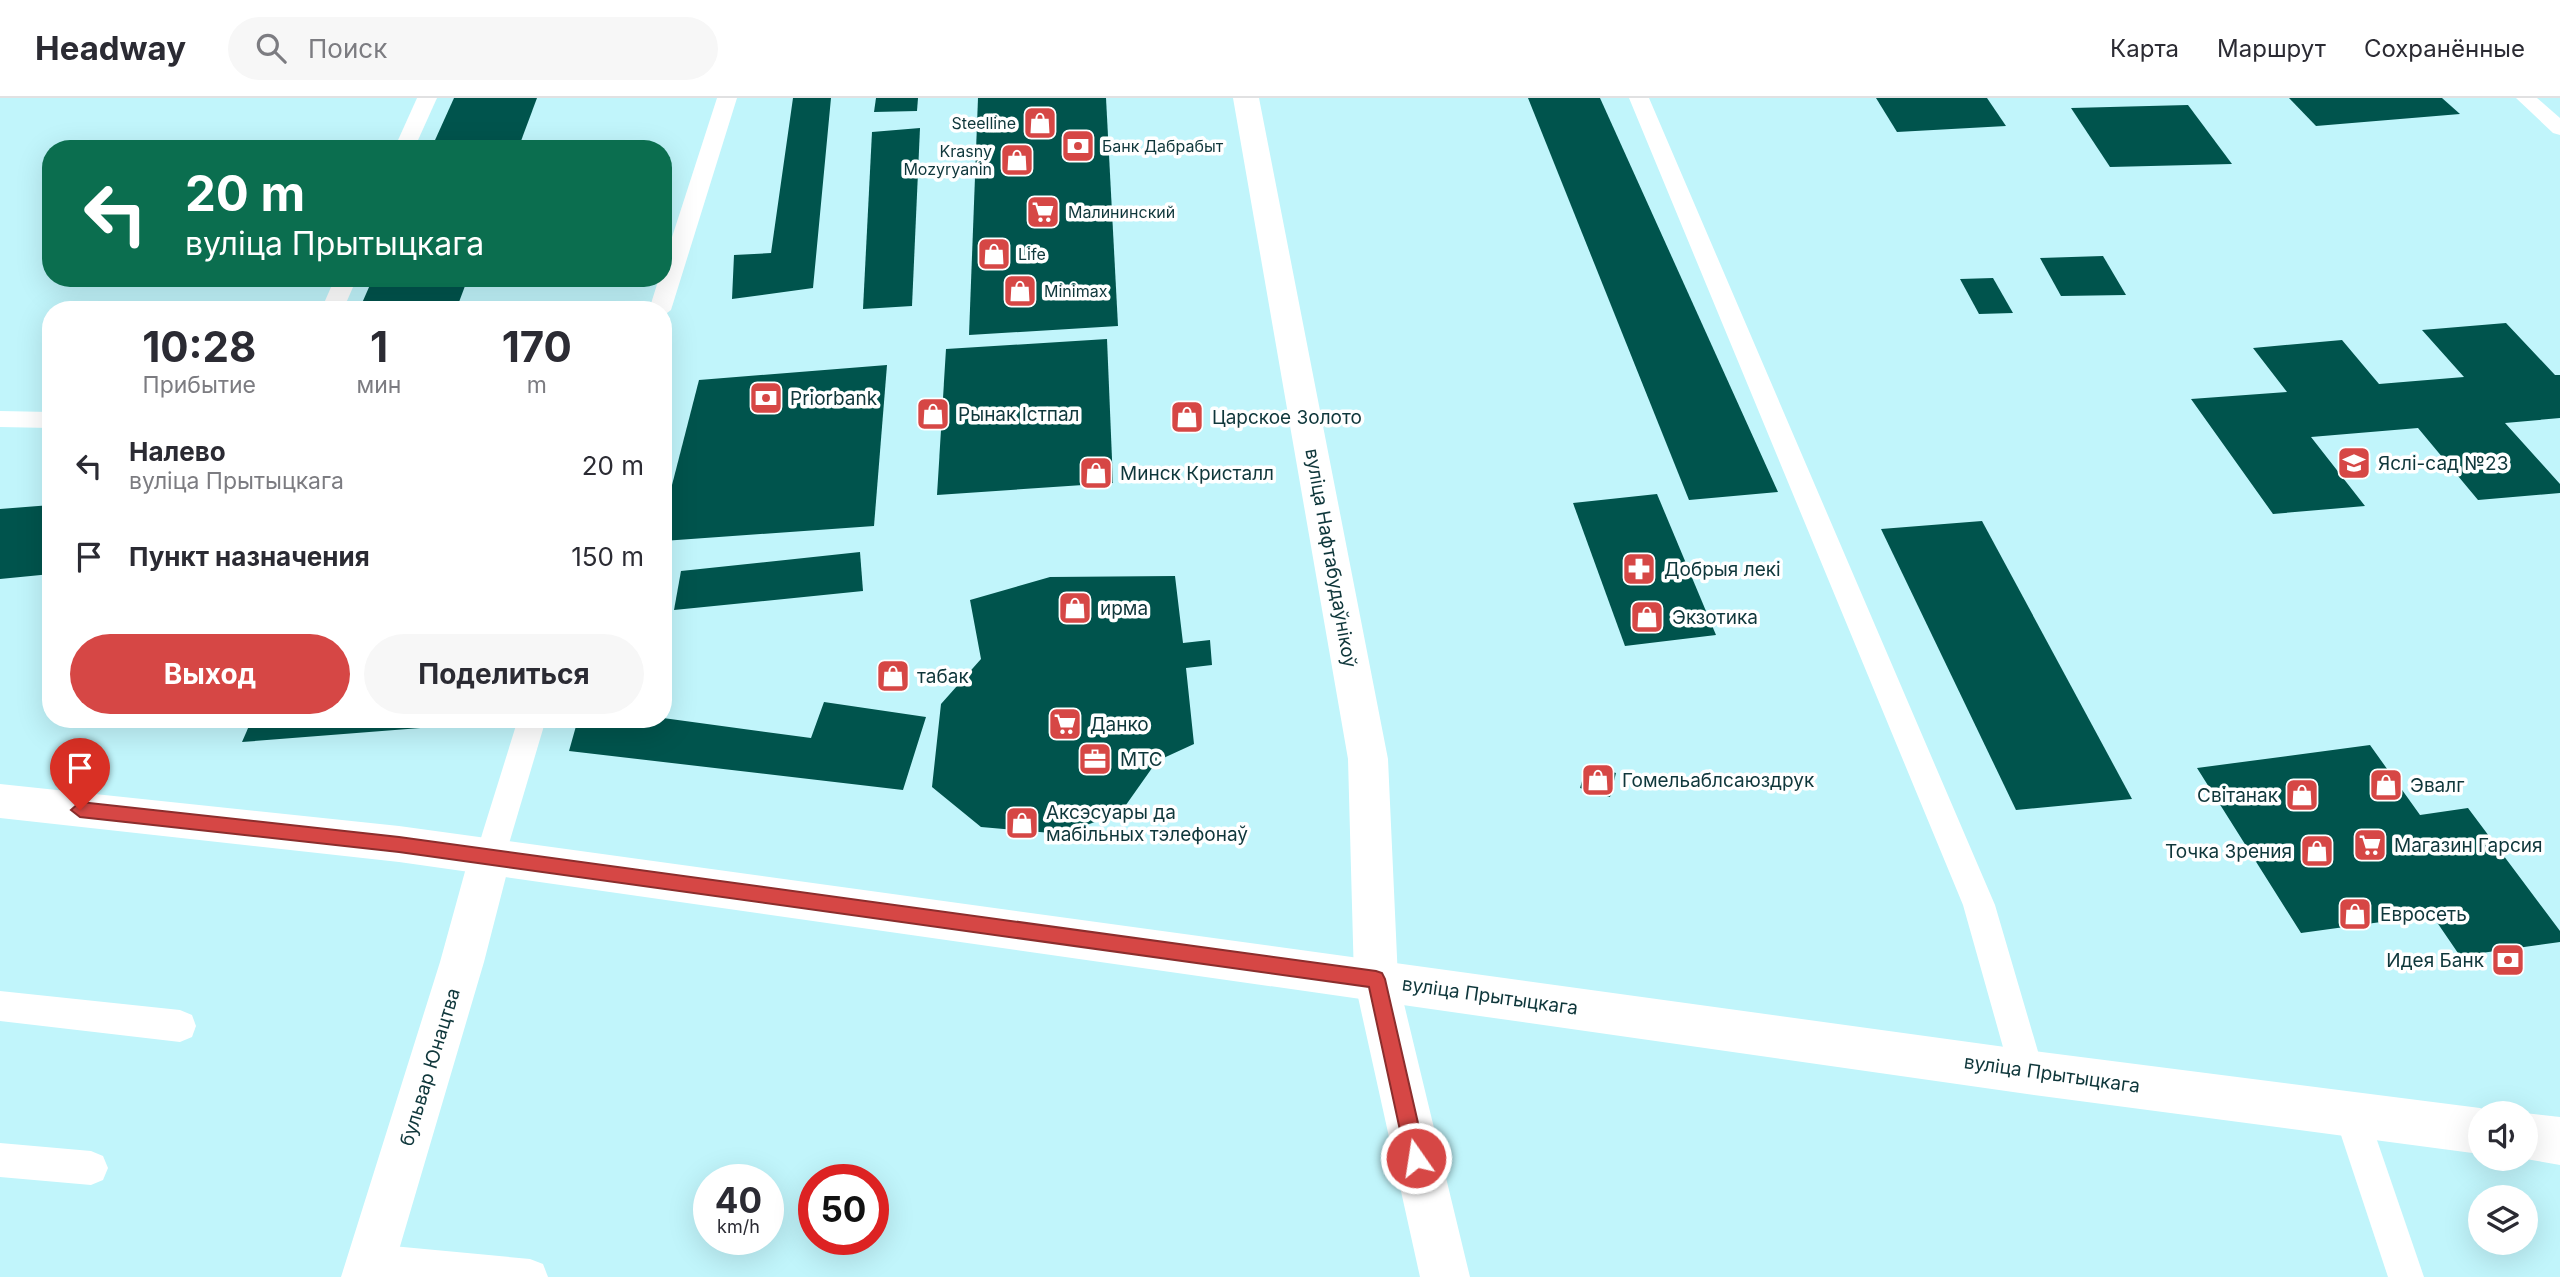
<!DOCTYPE html>
<html lang="ru">
<meta charset="utf-8">
<style>
body{margin:0;font-family:Inter,sans-serif;background:#f7f7f7;color:#2b2b33;height:100vh;display:flex;flex-direction:column;font-size:26px;white-space:nowrap}
*{box-sizing:border-box;margin:0}
p{font-size:23px;color:#7c7c81}
.icon{flex:none;width:38px;height:38px;fill:none;stroke:currentColor;stroke-width:2;stroke-linecap:round;stroke-linejoin:round}
.map{position:relative;flex:1;overflow:hidden}
.drawer{position:absolute;left:42px;top:203px;width:630px;height:427px;display:flex;flex-direction:column;background:#fff;border-radius:28px;box-shadow:0 7px 28px #0002}
.drawer>*{flex:none}
.hud{position:absolute;left:42px;top:42px;width:630px;height:147px;border-radius:28px;box-shadow:0 7px 28px #0002;background:#0b6e4f;color:#fff;overflow:hidden}
.fabs{position:absolute;left:2468px;top:1003px;display:grid;gap:14px}
.fabs a{display:grid;place-items:center;width:70px;height:70px;border-radius:50%;background:#fff;box-shadow:0 7px 28px #0002;font-size:35px}
.speed{position:absolute;left:693px;top:1066px;display:flex;gap:14px;font-size:35px;font-weight:700;text-align:center}
.speed>*{display:grid;place-content:center;width:91px;height:91px;border-radius:50%;background:#fff;box-shadow:0 7px 28px #0002;line-height:1}
.speed small{font-size:18px;font-weight:400}
.speed .limit{border:10px solid #d22;background:#fff;color:#111}
.pin{position:absolute;display:grid;place-items:center;width:60px;height:60px;color:#fff;margin:-72px -30px;border-radius:50% 50% 50% 0;rotate:-45deg;box-shadow:0 0 7px #0007}
.pin .icon{rotate:45deg}
.me{position:absolute;width:77px;margin:-38px;rotate:347deg;stroke-linejoin:round;filter:drop-shadow(0 0 5px #0008)}
.turn{display:flex;align-items:center;gap:24px;height:147px;padding:0 28px;font-size:32px}
.turn .icon{width:91px;height:91px;stroke-width:2.5}
.turn b{display:block;font-size:49px;line-height:60px}
.eta{display:flex;justify-content:space-evenly;align-items:center;height:119px;text-align:center}
.eta b{font-size:42px;font-weight:700;line-height:49px}
.cta{display:flex;gap:14px;margin-top:auto;padding:14px 28px}
.cta a{flex:1;height:80px;border-radius:42px;background:#d64745;color:#fff;font-size:28px;font-weight:700;line-height:80px;text-align:center}
.cta a+a{background:#f7f7f7;color:#2b2b33}
ul{padding:0;list-style:none}
li{display:flex;align-items:center;gap:21px;height:91px;padding:0 28px}
li div{flex:1}
li b{display:block;font-size:26px}
li em{font-style:normal}
header{display:flex;align-items:center;gap:42px;box-sizing:border-box;height:98px;padding:0 35px;background:#fff;border-bottom:2px solid #e1e1e2}
header strong{font-size:33px}
nav{display:flex;gap:38px;margin-inline-start:auto;font-size:24px}
.search{width:490px;height:63px;background:#f7f7f7;display:flex;align-items:center;gap:18px;box-sizing:border-box;padding:0 24px;border-radius:38px;color:#7c7c81;font-size:26px}
.map>svg:first-child{display:block}
.building{fill:#00544d}
.lines{fill:none;stroke-linecap:round;stroke-linejoin:round}
.service{fill:#fff;fill-rule:evenodd}
.minor{fill:#fff;fill-rule:evenodd}
.tertiary{fill:#fff;fill-rule:evenodd}
.secondary{fill:#fff;fill-rule:evenodd}
.route{fill:#d64745;stroke:#8b2e2d;stroke-width:2}
.labels{text-anchor:middle;dominant-baseline:central;stroke-width:7;stroke-linejoin:round;paint-order:stroke}
.far-poi-label{font-size:16px;fill:#0f373b;stroke:#fff;text-anchor:start}
.poi-label{font-size:19px;fill:#0f373b;stroke:#fff;text-anchor:start}
.street-label{font-size:19px;fill:#0f373b;stroke:#fff}
</style>
<header>
<strong>Headway</strong>
<div class="search"><svg class="icon" aria-label="search" viewBox="0 0 24 24"><circle cx="10" cy="10" r="6"/><path d="M15 15l6 6"/></svg>Поиск</div>
<nav><a>Карта</a><a>Маршрут</a><a>Сохранённые</a></nav>
</header>
<div class="map">
<svg width="2560" height="1179" viewBox="0 0 2560 1179">
<rect width="100%" height="100%" fill="#c1f5fb"/>
<g class="building">
<polygon points="454,0 537,0 518,51 431,51"/>
<polygon points="793,0 831,0 813,190 732,201 734,157 771,155"/>
<polygon points="876,0 918,0 917,13 874,14"/>
<polygon points="978,0 1106,0 1118,228 969,237"/>
<polygon points="1528,0 1600,0 1778,394 1689,402"/>
<polygon points="1876,0 1987,0 2006,28 1897,34"/>
<polygon points="2289,0 2442,0 2460,16 2316,28"/>
<polygon points="2188,7 2232,66 2110,69 2071,10"/>
<polygon points="920,30 912,208 863,211 872,34"/>
<polygon points="2103,158 2126,197 2061,198 2040,160"/>
<polygon points="373,180 468,180 456,212 359,212"/>
<polygon points="1993,180 2013,215 1979,216 1960,181"/>
<polygon points="2506,225 2555,277 2560,277 2560,320 2505,325 2560,386 2560,395 2478,402 2418,330 2311,339 2365,408 2273,416 2191,301 2287,294 2253,250 2342,242 2379,286 2464,279 2422,232"/>
<polygon points="1107,241 1113,385 937,397 946,251"/>
<polygon points="887,267 874,428 663,443 663,422 699,282"/>
<polygon points="1657,396 1716,537 1625,548 1573,405"/>
<polygon points="51,407 51,476 0,481 0,411"/>
<polygon points="1982,423 2132,701 2016,712 1881,431"/>
<polygon points="860,454 863,493 674,512 681,473"/>
<polygon points="1175,478 1183,545 1210,542 1212,567 1186,570 1194,646 1157,663 1121,714 1063,736 981,729 932,689 941,606 981,561 970,502 1050,479"/>
<polygon points="824,604 926,619 903,692 569,653 578,621 663,620 811,640"/>
<polygon points="252,621 448,621 446,628 242,644"/>
<polygon points="2370,647 2420,717 2468,710 2560,833 2560,844 2460,858 2432,817 2301,835 2197,670"/>
<polygon points="1587,666 1616,675 1610,699 1580,690"/>
</g>
<g class="lines">
<g class="service">
<polygon points="417,0 437,0 414,51 394,51"/>
<polygon points="717,0 737,0 671,212 663,218 663,212 649,212 659,180 663,180 663,167"/>
<polygon points="1629,0 1649,0 1995,807 2044,974 2039,985 2027,990 2015,985 2010,974 1963,807"/>
<polygon points="2516,0 2537,0 2560,20 2560,37 2553,35"/>
<polygon points="335,180 357,180 343,212 321,212"/>
<polygon points="0,313 51,314 51,330 0,329"/>
<polygon points="518,621 546,621 505,759 501,768 490,772 479,768 475,759"/>
<polygon points="0,893 180,912 192,917 196,928 192,939 180,944 0,923"/>
<polygon points="2351,999 2363,1004 2368,1016 2424,1179 2388,1179 2334,1016 2339,1004"/>
<polygon points="0,1045 91,1053 103,1058 108,1070 103,1082 91,1087 0,1079"/>
<polygon points="371,1146 530,1161 543,1166 548,1179 363,1179 358,1177 353,1164 358,1151"/>
</g>
<polygon class="minor" points="490,741 505,746 511,759 484,864 391,1179 341,1179 440,864 469,759 475,746"/>
<g class="tertiary">
<polygon points="0,686 399,728 2027,952 2480,1010 2493,1015 2480,1015 2480,1056 2027,996 399,764 0,720"/>
<polygon points="2525,1015 2560,1019 2560,1067 2520,1060 2525,1060"/>
</g>
<polygon class="secondary" points="1233,0 1259,0 1388,661 1398,881 1470,1179 1420,1179 1354,881 1348,661"/>
</g>
<polygon class="route" points="80,704 399,739 1376,873 1382,875 1385,881 1426,1060 1423,1067 1416,1070 1409,1067 1406,1060 1369,889 399,754 80,719 71,712"/>
<defs>
<symbol id="shop-square" viewBox="-11 -11 22 22"><rect x="-9" y="-9" width="18" height="18" rx="4" fill="#d64745" stroke="#fff"/><path d="M-5-2.5h2.3a2.7 3.5 0 0 1 5.4 0H5L5.5 6h-11ZM-1.5-2.5h3a1.5 2.3 0 0 0-3 0Z" fill="#fff"/></symbol>
<symbol id="bank-square" viewBox="-11 -11 22 22"><rect x="-9" y="-9" width="18" height="18" rx="4" fill="#d64745" stroke="#fff"/><path d="M-6-4H6V4H-6ZM0-2.3a2.3 2.3 0 1 0 0 4.6a2.3 2.3 0 1 0 0-4.6Z" fill="#fff"/></symbol>
<symbol id="supermarket-square" viewBox="-11 -11 22 22"><rect x="-9" y="-9" width="18" height="18" rx="4" fill="#d64745" stroke="#fff"/><path d="M-6-5.5h2.5l.6 2H6L4.5 2H-2.5L-4.4-4H-6ZM-1.5 3.2a1.3 1.3 0 1 0 .1 0ZM3 3.2a1.3 1.3 0 1 0 .1 0Z" fill="#fff"/></symbol>
<symbol id="school-square" viewBox="-11 -11 22 22"><rect x="-9" y="-9" width="18" height="18" rx="4" fill="#d64745" stroke="#fff"/><path d="M0-5L7-2L0 1L-7-2ZM-4 1L0 2.5L4 1V4Q0 6-4 4Z" fill="#fff"/></symbol>
<symbol id="pharmacy-square" viewBox="-11 -11 22 22"><rect x="-9" y="-9" width="18" height="18" rx="4" fill="#d64745" stroke="#fff"/><path d="M-2-6h4v4h4v4h-4v4h-4v-4h-4v-4h4Z" fill="#fff"/></symbol>
<symbol id="office-square" viewBox="-11 -11 22 22"><rect x="-9" y="-9" width="18" height="18" rx="4" fill="#d64745" stroke="#fff"/><path d="M-6-3h4V-5.5h4V-3h4V5H-6ZM-1-4.5V-3h2v-1.5ZM-6 0V1H6V0Z" fill="#fff"/></symbol>
</defs>
<g fill-rule="evenodd">
<use href="#shop-square" x="1021" y="6" width="38" height="38"/>
<use href="#bank-square" x="1059" y="29" width="38" height="38"/>
<use href="#shop-square" x="998" y="43" width="38" height="38"/>
<use href="#supermarket-square" x="1024" y="95" width="38" height="38"/>
<use href="#shop-square" x="975" y="137" width="38" height="38"/>
<use href="#shop-square" x="1001" y="174" width="38" height="38"/>
<use href="#bank-square" x="747" y="281" width="38" height="38"/>
<use href="#shop-square" x="914" y="297" width="38" height="38"/>
<use href="#shop-square" x="1168" y="300" width="38" height="38"/>
<use href="#school-square" x="2335" y="346" width="38" height="38"/>
<use href="#shop-square" x="1077" y="356" width="38" height="38"/>
<use href="#pharmacy-square" x="1620" y="452" width="38" height="38"/>
<use href="#shop-square" x="1056" y="491" width="38" height="38"/>
<use href="#shop-square" x="1628" y="500" width="38" height="38"/>
<use href="#shop-square" x="874" y="559" width="38" height="38"/>
<use href="#supermarket-square" x="1046" y="607" width="38" height="38"/>
<use href="#office-square" x="1076" y="642" width="38" height="38"/>
<use href="#shop-square" x="1579" y="663" width="38" height="38"/>
<use href="#shop-square" x="2367" y="668" width="38" height="38"/>
<use href="#shop-square" x="2283" y="678" width="38" height="38"/>
<use href="#shop-square" x="1003" y="706" width="38" height="38"/>
<use href="#supermarket-square" x="2351" y="728" width="38" height="38"/>
<use href="#shop-square" x="2298" y="734" width="38" height="38"/>
<use href="#shop-square" x="2336" y="797" width="38" height="38"/>
<use href="#bank-square" x="2489" y="843" width="38" height="38"/>
</g>
<g class="labels">
<g class="far-poi-label">
<text x="1016" y="25" text-anchor="end">Steelline</text>
<text x="1102" y="48">Банк Дабрабыт</text>
<text x="992" y="53" text-anchor="end">Krasny<tspan x="992" dy="18">Mozyryanin</tspan></text>
<text x="1068" y="114">Малининский</text>
<text x="1018" y="156">Life</text>
<text x="1044" y="193">Minimax</text>
</g>
<g class="poi-label">
<text x="790" y="300">Priorbank</text>
<text x="958" y="316">Рынак Істпал</text>
<text x="1212" y="319">Царское Золото</text>
<text x="2378" y="365">Яслі-сад №23</text>
<text x="1120" y="375">Минск Кристалл</text>
<text x="1664" y="471">Добрыя лекі</text>
<text x="1100" y="510">ирма</text>
<text x="1672" y="519">Экзотика</text>
<text x="917" y="578">табак</text>
<text x="1090" y="626">Данко</text>
<text x="1120" y="661">МТС</text>
<text x="1622" y="682">Гомельаблсаюздрук</text>
<text x="2410" y="687">Эвалг</text>
<text x="2278" y="697" text-anchor="end">Світанак</text>
<text x="1046" y="714">Аксэсуары да<tspan x="1046" dy="22">мабільных тэлефонаў</tspan></text>
<text x="2394" y="747">Магазин Гарсия</text>
<text x="2292" y="753" text-anchor="end">Точка Зрения</text>
<text x="2380" y="816">Евросеть</text>
<text x="2484" y="862" text-anchor="end">Идея Банк</text>
</g>
<g class="street-label">
<text transform="translate(1331 460) rotate(80)">вуліца Нафтабудаўнікоў</text>
<text transform="translate(1490 898) rotate(8)">вуліца Прытыцкага</text>
<text transform="translate(430 969) rotate(-73)">бульвар Юнацтва</text>
<text transform="translate(2052 976) rotate(8)">вуліца Прытыцкага</text>
</g>
</g>
</svg>
<div class="fabs">
<a><svg class="icon" aria-label="sound" viewBox="0 0 24 24"><path d="M4 9h4l5-4v14l-5-4H4zM17 9q2 3 0 6"/></svg></a>
<a><svg class="icon" aria-label="layers" viewBox="0 0 24 24"><path d="M12 4l9 5-9 5-9-5zM3 14l9 5 9-5"/></svg></a>
</div>
<div class="speed"><div>40<small>km/h</small></div><div class="limit">50</div></div>
<div class="pin" style="left:80px;top:712px;background:#d93025"><svg class="icon" aria-label="arrive" viewBox="0 0 24 24"><path d="M6 21V4h12l-3 4 3 4H6"/></svg></div>
<svg class="me" style="left:1416px;top:1060px" viewBox="-20 -20 40 40"><circle r="17" fill="#d64745" stroke="#fff" stroke-width="3"/><path d="M0-11L8 9 0 5-8 9z" fill="#fff"/></svg>
<div class="hud">
<div class="turn"><svg class="icon" aria-label="left" viewBox="0 0 24 24"><path d="M17 20v-9H6M10 6l-5 5 5 5"/></svg><div><b>20 m</b>вуліца Прытыцкага</div></div>
</div>
<section class="drawer">
<div class="eta">
<div><b>10:28</b><p>Прибытие</p></div>
<div><b>1</b><p>мин</p></div>
<div><b>170</b><p>m</p></div>
</div>
<ul>
<li><svg class="icon" aria-label="left" viewBox="0 0 24 24"><path d="M17 20v-9H6M10 6l-5 5 5 5"/></svg><div><b>Налево</b><p>вуліца Прытыцкага</p></div><em>20 m</em></li>
<li><svg class="icon" aria-label="arrive" viewBox="0 0 24 24"><path d="M6 21V4h12l-3 4 3 4H6"/></svg><div><b>Пункт назначения</b></div><em>150 m</em></li>
</ul>
<div class="cta"><a>Выход</a><a>Поделиться</a></div>
</section>
</div>
